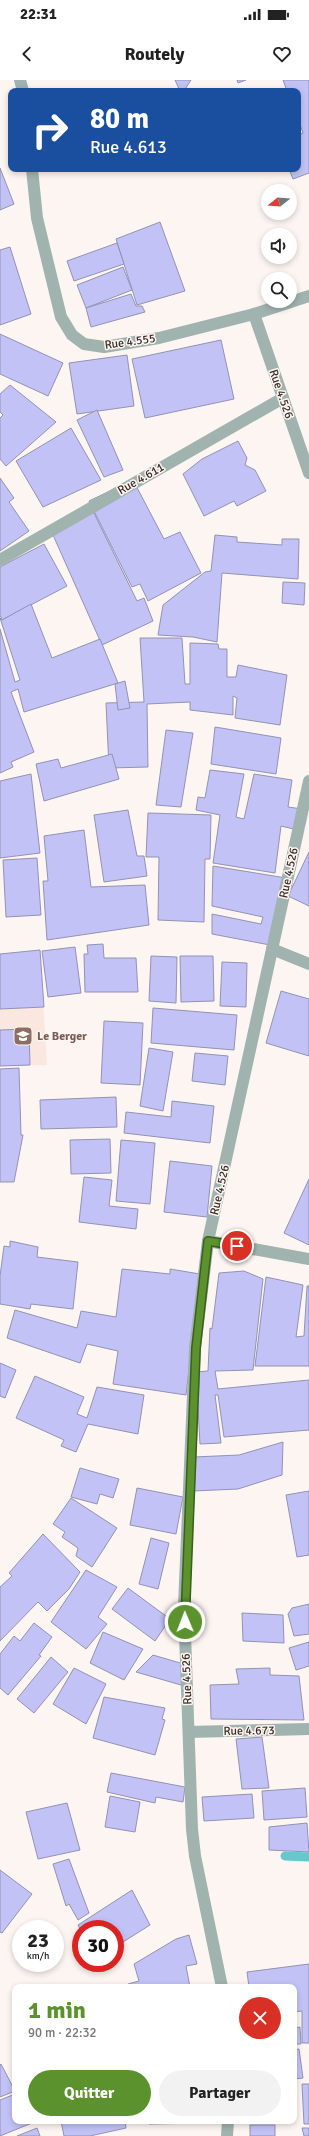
<!DOCTYPE html>
<html lang="fr">
<meta charset="utf-8">
<style>
body{margin:0;font-family:Signika,sans-serif;background:#f2f2f2;color:#222;height:100vh;display:flex;flex-direction:column;font-size:15px;white-space:nowrap}
*{box-sizing:border-box;margin:0}
p{font-size:13px;color:#767676}
.icon{flex:none;width:22px;height:22px;fill:none;stroke:currentColor;stroke-width:2;stroke-linecap:round;stroke-linejoin:round}
.map{position:relative;flex:1;overflow:hidden}
.panel{position:absolute;left:12px;top:1904px;width:285px;height:140px;display:flex;flex-direction:column;background:#fff;border-radius:8px;box-shadow:0 2px 6px #0003}
.panel>*{flex:none}
.guide{position:absolute;left:8px;top:8px;width:293px;height:84px;border-radius:8px;box-shadow:0 2px 6px #0003;background:#1a4fa0;color:#fff;overflow:hidden}
.needle{width:26px;rotate:253deg}
.controls{position:absolute;left:261px;top:104px;display:grid;gap:8px}
.controls a{display:grid;place-items:center;width:36px;height:36px;border-radius:50%;background:#fff;box-shadow:0 2px 6px #0003;font-size:20px}
.speed{position:absolute;left:12px;top:1840px;display:flex;gap:8px;font-size:20px;font-weight:700;text-align:center}
.speed>*{display:grid;place-content:center;width:52px;height:52px;border-radius:50%;background:#fff;box-shadow:0 2px 6px #0003;line-height:1}
.speed small{font-size:10px;font-weight:400}
.speed .limit{border:6px solid #d22;background:#fff;color:#111}
.pin{position:absolute;display:grid;place-items:center;width:34px;height:34px;color:#fff;margin:-17px;border:2px solid #fff;border-radius:50%;box-shadow:0 1px 4px #0007}
.me{position:absolute;width:44px;margin:-22px;rotate:359deg;stroke-linejoin:round;filter:drop-shadow(0 0 3px #0008)}
.turn{display:flex;align-items:center;gap:14px;height:84px;padding:0 16px;font-size:18px}
.turn .icon{width:52px;height:52px;stroke-width:2.5}
.turn b{display:block;font-size:28px;line-height:34px}
.round{display:grid;place-items:center;flex:none;width:42px;height:42px;border-radius:21px;background:#f2f2f2}
.overview{display:flex;align-items:center;justify-content:space-between;height:68px;padding:0 16px}
h1{font-size:24px;font-weight:700;line-height:30px;color:#5b922d}
.cta{display:flex;gap:8px;margin-top:auto;padding:8px 16px}
.cta a{flex:1;height:46px;border-radius:24px;background:#5b922d;color:#fff;font-size:16px;font-weight:700;line-height:46px;text-align:center}
.cta a+a{background:#f2f2f2;color:#222}
.status{display:flex;justify-content:space-between;align-items:center;height:28px;padding:0 20px;background:#fff;direction:ltr}
.status svg{height:11px;fill:currentColor}
header{display:flex;justify-content:space-between;align-items:center;height:52px;padding:0 16px;background:#fff;font-size:18px;font-weight:700}
.map>svg:first-child{display:block}
.built{fill:#fae7df}
.lines{fill:none;stroke-linecap:round;stroke-linejoin:round}
.stream{stroke:#66c7cd;stroke-width:9}
.building{fill:#c2c2f7;stroke:#9292b3}
.minor{stroke:#a0b3af;stroke-width:12}
.route-casing{stroke:#3b5f1d;stroke-width:10}
.route{stroke:#5b922d;stroke-width:7}
.labels{text-anchor:middle;dominant-baseline:central;stroke-width:3;stroke-linejoin:round;paint-order:stroke}
.street-label{font-size:12px;fill:#3a2b25;stroke:#fdf5f2}
.education-label{font-size:12px;font-weight:bold;fill:#785e54;stroke:#fdf5f2;text-anchor:start}
</style>
<div class="status"><b>22:31</b><svg viewBox="0 0 49 12"><path d="M0 12V9h3v3zM5 12V6h3v6zM10 12V3h3v9zM15 12V0h3v12zM26 1h20v11H26zM47 4h2v5h-2z"/></svg></div>
<header><svg class="icon" aria-label="back" viewBox="0 0 24 24"><path d="M15 5l-7 7 7 7"/></svg>Routely<svg class="icon" aria-label="heart" viewBox="0 0 24 24"><path d="M12 20l-8-8c-3-5 5-10 8-4 3-6 11-1 8 4z"/></svg></header>
<div class="map">
<svg width="309" height="2056" viewBox="0 0 309 2056">
<rect width="100%" height="100%" fill="#fdf5f2"/>
<polygon class="built" points="40,870 47,985 0,986 0,874"/>
<g class="lines">
<polyline class="stream" points="285,1776 309,1777"/>
</g>
<g class="building">
<polygon points="175,0 191,0 184,11 180,11"/>
<polygon points="237,0 246,0 238,3"/>
<polygon points="283,0 309,0 309,93 293,99 289,89 298,89 298,55 303,53 298,39 298,11 287,11"/>
<polygon points="0,88 14,124 0,130"/>
<polygon points="160,142 185,211 137,225 116,159"/>
<polygon points="117,163 124,184 74,201 67,181"/>
<polygon points="10,167 31,234 0,245 0,170"/>
<polygon points="123,187 132,210 86,228 77,205"/>
<polygon points="131,214 136,226 142,226 145,232 91,247 86,228"/>
<polygon points="0,254 63,283 48,316 0,294"/>
<polygon points="221,260 234,319 145,338 132,279"/>
<polygon points="127,275 134,326 77,334 69,283"/>
<polygon points="10,305 56,342 6,386 0,379 0,338 3,335 0,332 0,314"/>
<polygon points="97,330 123,390 104,397 77,340"/>
<polygon points="71,348 101,400 43,427 16,381"/>
<polygon points="238,361 247,378 245,385 255,390 266,411 237,426 234,421 204,436 183,394 202,379"/>
<polygon points="0,398 14,418 9,422 29,451 0,471"/>
<polygon points="133,400 164,459 180,452 201,493 148,521 140,504 132,507 89,421"/>
<polygon points="93,431 137,521 144,518 153,541 102,565 53,455"/>
<polygon points="215,455 237,457 237,462 282,465 282,459 299,459 298,499 222,493 217,562 193,557 158,555 163,525 205,492 211,491"/>
<polygon points="44,464 67,506 2,540 0,535 0,487"/>
<polygon points="283,502 305,503 304,525 282,523"/>
<polygon points="31,524 52,578 100,559 118,603 24,632 18,609 11,612 34,672 11,682 13,687 0,693 0,549 15,602 20,600 0,538 2,540"/>
<polygon points="140,558 182,558 185,604 190,604 190,563 218,564 219,569 227,569 227,597 236,597 238,585 287,595 280,645 235,638 237,618 233,616 233,635 190,630 190,622 147,624 148,687 109,688 106,623 144,622"/>
<polygon points="125,601 130,628 118,630 115,604"/>
<polygon points="215,647 281,658 276,694 211,684"/>
<polygon points="166,650 193,653 181,727 156,725"/>
<polygon points="112,674 119,699 44,721 36,684 58,679 61,688"/>
<polygon points="210,690 244,694 236,737 244,739 254,694 292,700 288,727 302,729 298,750 281,746 275,793 213,783 220,735 196,730 198,717 205,718"/>
<polygon points="31,694 40,773 0,778 0,701"/>
<polygon points="128,730 137,776 144,776 147,796 104,802 94,735"/>
<polygon points="148,733 211,735 210,779 205,779 204,842 158,840 159,777 146,777"/>
<polygon points="84,750 91,807 145,805 149,845 47,860 43,801 48,801 44,756"/>
<polygon points="309,772 309,826 288,816"/>
<polygon points="37,778 41,835 6,837 3,780"/>
<polygon points="213,786 286,798 270,865 212,854 212,834 261,844 263,837 212,826"/>
<polygon points="103,864 104,878 136,878 138,912 85,912 84,874 88,874 87,865"/>
<polygon points="75,867 81,913 48,917 42,871"/>
<polygon points="40,870 44,927 0,929 0,874"/>
<polygon points="151,876 177,877 176,923 149,921"/>
<polygon points="180,876 213,876 214,921 181,922"/>
<polygon points="222,882 247,883 246,927 220,926"/>
<polygon points="281,911 309,919 309,976 266,963"/>
<polygon points="153,928 237,935 234,970 151,963"/>
<polygon points="104,941 143,943 140,1005 101,1003"/>
<polygon points="29,949 30,985 0,986 0,950"/>
<polygon points="149,968 173,972 163,1031 140,1026"/>
<polygon points="195,973 228,976 225,1005 192,1001"/>
<polygon points="19,988 21,1055 23,1055 14,1102 0,1102 0,989"/>
<polygon points="116,1017 117,1047 41,1049 40,1020"/>
<polygon points="172,1021 214,1026 210,1063 124,1053 126,1032 171,1037"/>
<polygon points="110,1059 111,1093 71,1094 70,1060"/>
<polygon points="121,1060 155,1063 150,1124 116,1121"/>
<polygon points="170,1081 212,1086 207,1137 164,1132"/>
<polygon points="84,1097 112,1100 109,1126 138,1129 136,1149 79,1142"/>
<polygon points="309,1099 309,1165 284,1153"/>
<polygon points="10,1161 38,1167 37,1177 78,1182 73,1229 31,1224 30,1229 0,1224 0,1196 4,1166 10,1167"/>
<polygon points="122,1189 170,1194 170,1189 200,1194 186,1315 113,1304 118,1271 87,1264 80,1283 7,1258 15,1230 77,1248 81,1231 116,1237"/>
<polygon points="244,1191 263,1199 253,1290 215,1291 218,1309 309,1300 309,1350 224,1357 218,1315 215,1315 221,1363 200,1364 196,1292 208,1291 210,1248 212,1249 219,1193"/>
<polygon points="266,1197 303,1205 296,1257 304,1256 307,1206 309,1206 309,1286 255,1286"/>
<polygon points="0,1283 16,1290 5,1318 0,1316"/>
<polygon points="35,1296 84,1317 77,1334 87,1338 97,1307 144,1315 138,1354 88,1344 76,1372 61,1366 64,1360 16,1338"/>
<polygon points="283,1362 282,1395 238,1409 193,1411 194,1377 239,1375"/>
<polygon points="80,1388 119,1399 113,1418 100,1414 97,1424 71,1417"/>
<polygon points="137,1408 183,1417 176,1454 130,1445"/>
<polygon points="309,1411 309,1475 297,1477 286,1415"/>
<polygon points="71,1418 117,1448 92,1487 76,1476 78,1468 62,1457 65,1452 53,1444"/>
<polygon points="43,1454 80,1492 69,1509 47,1531 38,1522 0,1561 0,1507 12,1496 9,1493"/>
<polygon points="151,1458 169,1463 158,1509 139,1504"/>
<polygon points="86,1490 117,1507 98,1537 107,1544 86,1569 51,1542"/>
<polygon points="128,1508 170,1539 155,1561 112,1529"/>
<polygon points="309,1524 309,1554 294,1556 288,1534 292,1528"/>
<polygon points="242,1533 283,1535 284,1563 243,1561"/>
<polygon points="34,1543 52,1557 39,1575 41,1576 8,1615 0,1608 0,1574 14,1556 20,1561"/>
<polygon points="103,1552 143,1569 124,1600 90,1583"/>
<polygon points="309,1562 309,1586 296,1590 289,1568"/>
<polygon points="153,1575 187,1585 181,1605 136,1592"/>
<polygon points="51,1577 68,1592 34,1633 17,1619"/>
<polygon points="74,1588 106,1604 86,1644 53,1624"/>
<polygon points="270,1588 270,1595 299,1596 304,1640 211,1639 210,1605 239,1604 236,1589"/>
<polygon points="104,1617 165,1628 162,1639 165,1640 155,1675 93,1658"/>
<polygon points="262,1657 269,1708 242,1709 236,1659"/>
<polygon points="111,1693 185,1707 183,1722 156,1717 155,1723 107,1712"/>
<polygon points="305,1708 307,1737 264,1740 262,1711"/>
<polygon points="252,1714 254,1738 204,1741 202,1717"/>
<polygon points="110,1716 140,1722 135,1752 105,1747"/>
<polygon points="67,1723 80,1770 38,1779 26,1732"/>
<polygon points="307,1743 309,1772 269,1770 269,1747"/>
<polygon points="69,1779 89,1833 78,1840 69,1824 66,1826 53,1784"/>
<polygon points="0,1790 32,1814 2,1853 0,1852"/>
<polygon points="132,1810 150,1845 115,1867 115,1849 81,1849 81,1851 78,1845"/>
<polygon points="189,1855 197,1884 186,1886 190,1907 129,1907 128,1904 139,1901 134,1884 176,1859"/>
<polygon points="309,1884 309,1963 302,1963 302,1931 294,1932 294,1907 249,1907 247,1892"/>
<polygon points="300,1947 301,1964 294,1964 294,1948"/>
<polygon points="299,1969 303,1998 294,1999 294,1970"/>
<polygon points="1,1984 15,2011 0,2017 0,1985"/>
<polygon points="302,2004 309,2004 309,2044 304,2044"/>
<polygon points="15,2014 15,2041 31,2041 32,2043 0,2056 0,2020"/>
<polygon points="61,2041 125,2041 126,2048 90,2056 64,2056"/>
<polygon points="149,2041 205,2041 205,2043 149,2044"/>
<rect x="250" y="2045" width="25" height="11"/>
<polygon points="37,2048 40,2056 17,2056"/>
<polygon points="302,2048 309,2048 309,2056 304,2056"/>
</g>
<g class="lines">
<g class="minor">
<polyline points="20,0 23,11"/>
<polyline points="32,89 37,138 61,237 72,255 84,264 104,267 159,258 254,234 309,216"/>
<polyline points="254,234 309,393"/>
<polyline points="0,480 283,318"/>
<polyline points="272,869 309,884"/>
<polyline points="208,1161 309,1179"/>
<polyline points="189,1652 309,1649"/>
<polyline points="222,1907 195,1776 192,1749 184,1526 195,1268 208,1161 309,701"/>
<polyline points="227,2056 228,2041"/>
</g>
</g>
<g class="lines">
<defs>
<polyline id="route" points="185,1542 196,1268 208,1161 237,1166"/>
</defs>
<use href="#route" class="route-casing"/>
<use href="#route" class="route"/>
</g>
<defs>
<symbol id="school-square" viewBox="-11 -11 22 22"><rect x="-9" y="-9" width="18" height="18" rx="4" fill="#8d6e63" stroke="#fdf5f2"/><path d="M0-5L7-2L0 1L-7-2ZM-4 1L0 2.5L4 1V4Q0 6-4 4Z" fill="#fff"/></symbol>
</defs>
<g fill-rule="evenodd">
<use href="#school-square" x="12" y="945" width="22" height="22"/>
</g>
<g class="labels">
<g class="street-label">
<text transform="translate(130 262) rotate(-8)">Rue 4.555</text>
<text transform="translate(281 314) rotate(71)">Rue 4.526</text>
<text transform="translate(141 399) rotate(-30)">Rue 4.611</text>
<text transform="translate(289 793) rotate(-78)">Rue 4.526</text>
<text transform="translate(220 1110) rotate(-77)">Rue 4.526</text>
<text transform="translate(187 1599) rotate(-92)">Rue 4.526</text>
<text transform="translate(249 1651) rotate(-1)">Rue 4.673</text>
</g>
<g class="education-label">
<text x="37" y="956">Le Berger</text>
</g>
</g>
</svg>
<div class="controls">
<a><svg class="needle" viewBox="-14 -14 28 28"><path d="M0-13l5 13h-10z" fill="#e53935"/><path d="M0 13l5-13h-10z" fill="#767676"/></svg></a>
<a><svg class="icon" aria-label="sound" viewBox="0 0 24 24"><path d="M4 9h4l5-4v14l-5-4H4zM17 9q2 3 0 6"/></svg></a>
<a><svg class="icon" aria-label="search" viewBox="0 0 24 24"><circle cx="10" cy="10" r="6"/><path d="M15 15l6 6"/></svg></a>
</div>
<div class="speed"><div>23<small>km/h</small></div><div class="limit">30</div></div>
<div class="pin" style="left:237px;top:1166px;background:#d93025"><svg class="icon" aria-label="arrive" viewBox="0 0 24 24"><path d="M6 21V4h12l-3 4 3 4H6"/></svg></div>
<svg class="me" style="left:185px;top:1542px" viewBox="-20 -20 40 40"><circle r="17" fill="#5b922d" stroke="#fff" stroke-width="3"/><path d="M0-11L8 9 0 5-8 9z" fill="#fff"/></svg>
<div class="guide">
<div class="turn"><svg class="icon" aria-label="right" viewBox="0 0 24 24"><path d="M7 20v-9h11M14 6l5 5-5 5"/></svg><div><b>80 m</b>Rue 4.613</div></div>
</div>
<section class="panel">
<div class="overview"><div><h1>1 min</h1><p>90 m · 22:32</p></div><a class="round" style="background:#d93025;color:#fff"><svg class="icon" aria-label="close" viewBox="0 0 24 24"><path d="M6 6l12 12M18 6L6 18"/></svg></a></div>
<div class="cta"><a>Quitter</a><a>Partager</a></div>
</section>
</div>
